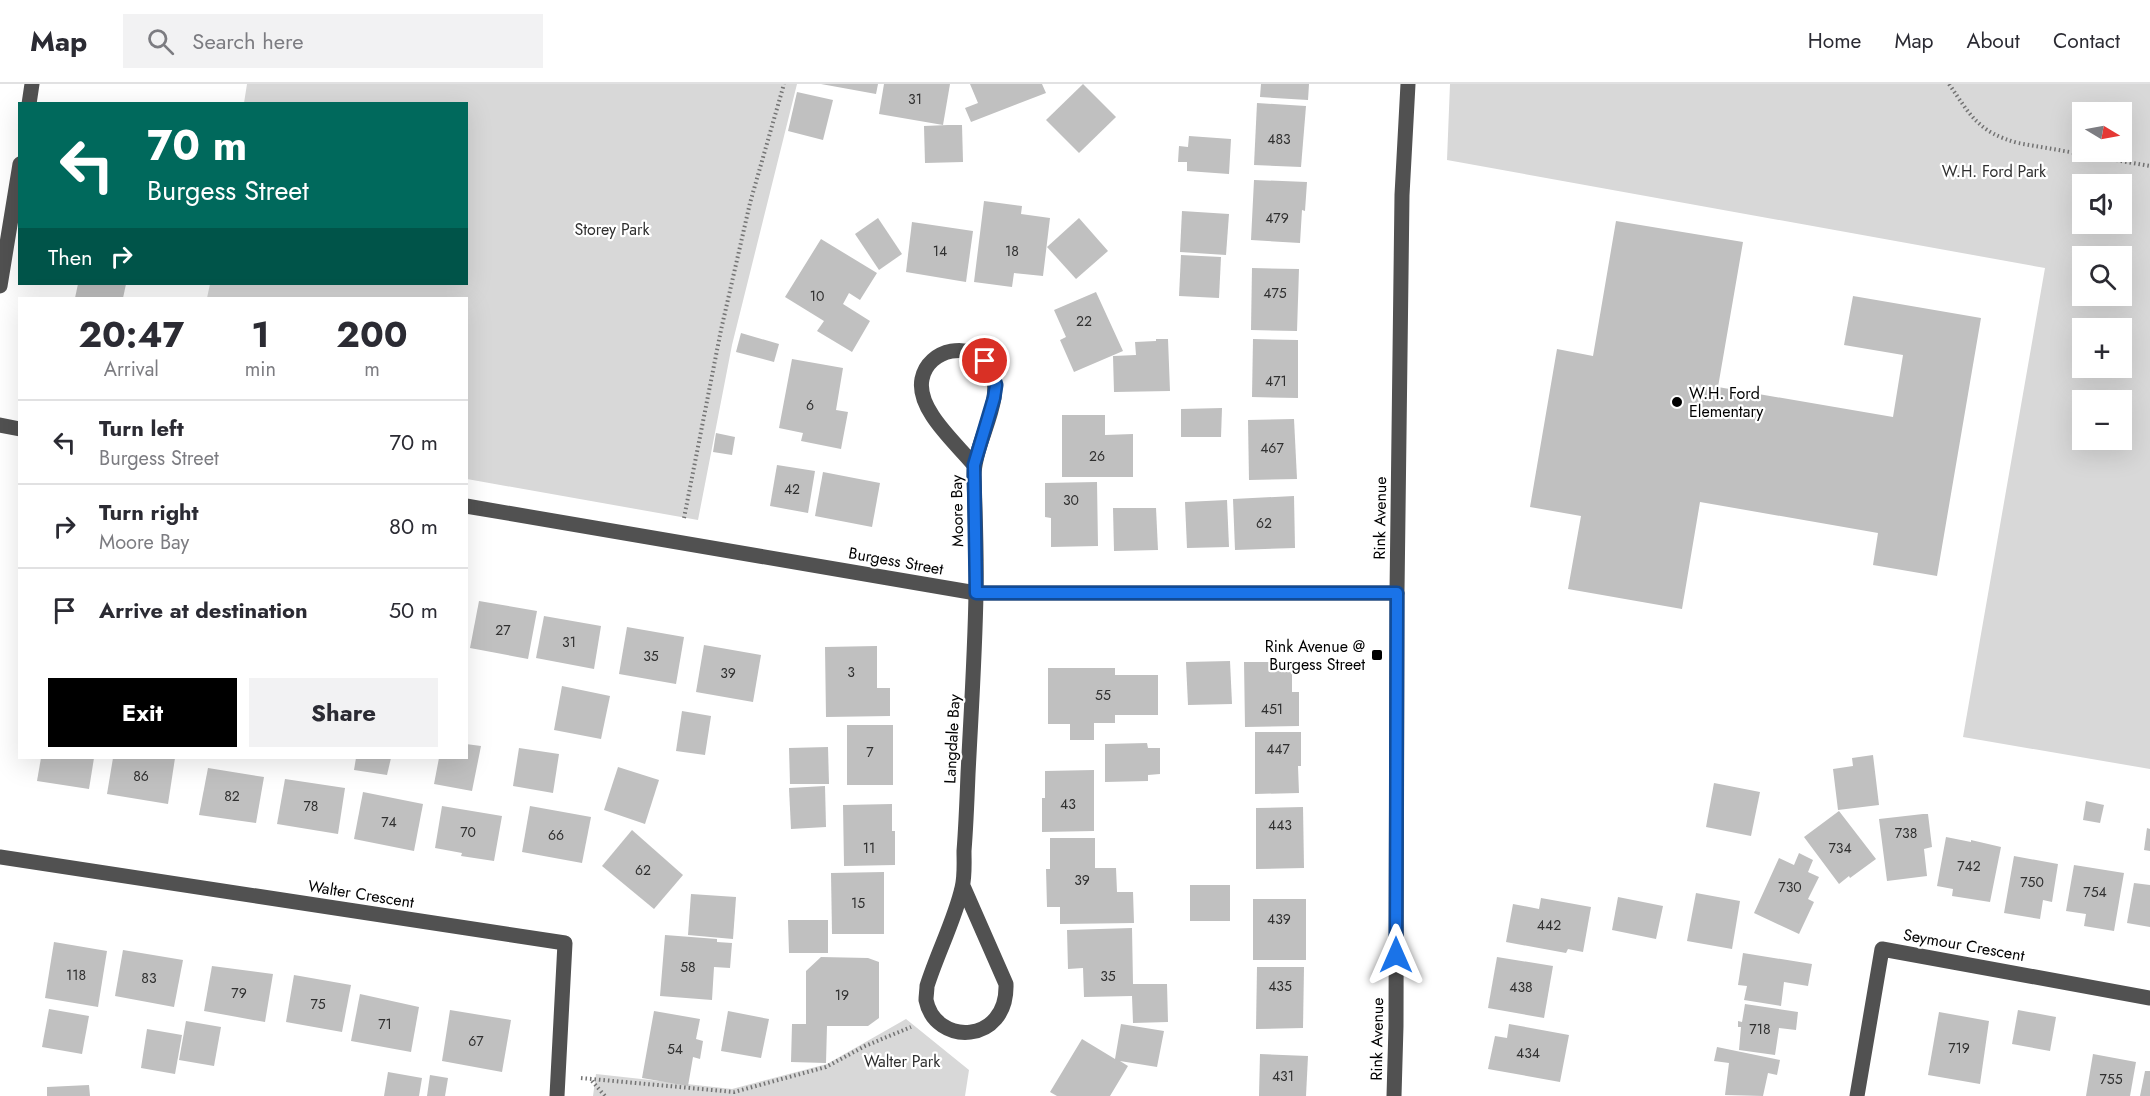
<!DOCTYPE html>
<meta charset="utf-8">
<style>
body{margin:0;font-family:Jost,sans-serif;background:#f2f2f3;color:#2b2b33;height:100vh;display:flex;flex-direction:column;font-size:22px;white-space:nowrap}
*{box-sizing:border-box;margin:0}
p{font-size:20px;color:#7c7c81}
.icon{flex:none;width:33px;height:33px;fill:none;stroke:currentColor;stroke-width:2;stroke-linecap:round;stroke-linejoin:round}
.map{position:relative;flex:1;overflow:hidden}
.panel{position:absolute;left:18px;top:213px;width:450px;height:462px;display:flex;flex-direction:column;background:#fff;border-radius:0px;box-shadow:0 6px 24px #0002}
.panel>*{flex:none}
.banner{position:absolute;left:18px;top:18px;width:450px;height:183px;border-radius:0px;box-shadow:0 6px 24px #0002;background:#00695c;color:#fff;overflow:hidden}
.needle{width:39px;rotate:100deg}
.fabs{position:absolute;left:2072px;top:18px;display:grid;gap:12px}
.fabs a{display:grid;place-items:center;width:60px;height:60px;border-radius:0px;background:#fff;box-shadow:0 6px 24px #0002;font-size:30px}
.pin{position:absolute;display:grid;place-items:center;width:51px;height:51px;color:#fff;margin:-26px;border:3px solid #fff;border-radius:50%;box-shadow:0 2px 6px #0007}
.me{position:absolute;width:66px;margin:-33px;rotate:0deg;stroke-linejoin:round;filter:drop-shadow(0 0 4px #0008)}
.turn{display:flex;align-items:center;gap:21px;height:126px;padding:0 30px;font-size:27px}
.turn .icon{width:78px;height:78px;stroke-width:2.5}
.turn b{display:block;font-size:42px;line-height:51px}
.then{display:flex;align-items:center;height:57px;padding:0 30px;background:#0003;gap:12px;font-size:22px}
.eta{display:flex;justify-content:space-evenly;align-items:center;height:102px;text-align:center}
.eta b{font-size:36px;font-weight:700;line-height:42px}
.button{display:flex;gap:12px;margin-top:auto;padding:12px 30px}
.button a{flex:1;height:69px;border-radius:0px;background:#000;color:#fff;font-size:24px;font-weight:700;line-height:69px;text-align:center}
.button a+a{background:#f2f2f3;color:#2b2b33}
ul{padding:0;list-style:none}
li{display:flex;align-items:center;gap:18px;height:84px;padding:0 30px;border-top:2px solid #e1e1e2}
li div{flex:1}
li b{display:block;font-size:22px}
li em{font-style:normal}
header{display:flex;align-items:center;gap:36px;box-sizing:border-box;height:84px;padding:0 30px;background:#fff;border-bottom:2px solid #e1e1e2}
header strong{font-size:28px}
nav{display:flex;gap:33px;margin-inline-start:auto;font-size:21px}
.search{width:420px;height:54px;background:#f2f2f3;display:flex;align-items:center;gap:15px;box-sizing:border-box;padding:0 21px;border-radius:0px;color:#7c7c81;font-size:22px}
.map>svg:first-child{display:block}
.green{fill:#d8d8d8;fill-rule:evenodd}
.building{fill:#c0c0c0}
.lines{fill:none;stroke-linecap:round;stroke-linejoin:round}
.path{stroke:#737373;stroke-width:4;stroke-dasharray:1.5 3;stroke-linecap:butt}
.minor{stroke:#515151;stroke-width:15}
.route-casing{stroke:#114b97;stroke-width:15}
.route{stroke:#1a73e8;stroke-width:10}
.poi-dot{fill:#000;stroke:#fff;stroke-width:2}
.labels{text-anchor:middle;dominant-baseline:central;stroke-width:4.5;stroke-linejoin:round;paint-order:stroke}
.number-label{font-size:14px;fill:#303030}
.park-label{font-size:16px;fill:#2f2f2f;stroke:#fff}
.poi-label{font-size:16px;fill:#000;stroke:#fff;text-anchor:start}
.street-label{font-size:16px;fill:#000;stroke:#fff}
</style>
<header>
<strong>Map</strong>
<div class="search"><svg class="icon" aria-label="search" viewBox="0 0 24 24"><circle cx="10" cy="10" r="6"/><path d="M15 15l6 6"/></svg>Search here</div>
<nav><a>Home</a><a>Map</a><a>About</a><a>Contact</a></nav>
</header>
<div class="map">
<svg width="2150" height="1012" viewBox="0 0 2150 1012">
<rect width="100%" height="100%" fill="#fff"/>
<g class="green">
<polygon points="247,0 797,0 732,261 698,436 467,395 466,214 207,214 210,200 466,200 466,20 244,19"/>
<path d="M1450,0H2150V685L1963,653L2045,184L1447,76ZM2082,28H2121V68H2082ZM2082,100H2121V140H2082ZM2082,172H2121V212H2082ZM2082,244H2121V284H2082ZM2082,316H2121V356H2082Z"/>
<polygon points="906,935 969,986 965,1012 593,1012 596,990 732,1005 827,980"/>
</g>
<g class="building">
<polygon points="821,0 878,0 876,10"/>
<polygon points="884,0 950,0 943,41 879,30"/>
<polygon points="970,0 1042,0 1046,9 971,38 965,24 978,19"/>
<polygon points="1083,0 1116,33 1079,69 1046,36"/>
<polygon points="1261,0 1309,0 1308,16 1260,13"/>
<polygon points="797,8 833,16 823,56 788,47"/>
<polygon points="1257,19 1306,22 1301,83 1254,81"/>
<polygon points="948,41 962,41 963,78 925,79 924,42"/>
<polygon points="1189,52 1231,55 1229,90 1187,87 1187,78 1178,78 1179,62 1188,63"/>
<polygon points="1254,96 1307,98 1305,127 1302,126 1300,159 1251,156"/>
<polygon points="984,117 1022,122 1021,130 1050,134 1043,192 1014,189 1012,203 974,198"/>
<polygon points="1182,127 1229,130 1226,171 1180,168"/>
<polygon points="878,134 902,170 879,186 855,150"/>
<polygon points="1079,134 1108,167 1076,195 1047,163"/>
<polygon points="1616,137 1743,158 1718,303 1893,333 1903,271 1844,261 1853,212 1981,234 1937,492 1873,481 1878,449 1700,418 1682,525 1568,505 1581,432 1530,423 1557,265 1593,272"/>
<polygon points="912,138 973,147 966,198 906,188"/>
<polygon points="821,155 877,189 860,216 849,209 843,220 870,237 852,268 817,247 824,237 785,213"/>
<polygon points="1181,171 1221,173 1219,214 1179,212"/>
<polygon points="1252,184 1299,185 1297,247 1251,246"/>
<polygon points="78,200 126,200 123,214 75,214"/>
<polygon points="1096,208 1123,267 1074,288 1060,256 1066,253 1054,226"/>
<polygon points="741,249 779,260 774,278 736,268"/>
<polygon points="1156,255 1168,255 1170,307 1114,308 1113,272 1136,271 1135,258 1156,257"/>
<polygon points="1253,255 1298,256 1298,314 1252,313"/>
<polygon points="792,275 843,284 836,326 848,328 841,365 801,357 803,349 779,344"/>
<polygon points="1222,324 1221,353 1181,353 1181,325"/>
<polygon points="1062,331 1105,331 1105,351 1133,350 1133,393 1062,393"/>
<polygon points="1294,335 1297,395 1249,396 1248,336"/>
<polygon points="716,349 735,353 732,371 713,368"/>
<polygon points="777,381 815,387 808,429 770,422"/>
<polygon points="823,388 880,399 872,443 815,432"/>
<polygon points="1097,398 1098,462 1051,463 1051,434 1045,433 1045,399"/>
<polygon points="1294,412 1295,464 1235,466 1233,415"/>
<polygon points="1227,416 1229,463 1187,464 1185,418"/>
<polygon points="1113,424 1156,424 1158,466 1114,467"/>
<polygon points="479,517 537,527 528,575 470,564"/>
<polygon points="544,532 601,542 594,585 536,574"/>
<polygon points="627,543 684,553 676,600 619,590"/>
<polygon points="704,561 761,571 753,618 696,608"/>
<polygon points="877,562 877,604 890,604 890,632 826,633 825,563"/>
<polygon points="1230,577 1232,620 1188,621 1186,578"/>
<polygon points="1244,578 1292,578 1292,608 1299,608 1299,642 1245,643"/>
<polygon points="1048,584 1115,584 1115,591 1158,591 1158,631 1115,631 1115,639 1094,639 1094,656 1070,656 1070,640 1048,640"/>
<polygon points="562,602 610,612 601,655 554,646"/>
<polygon points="682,627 711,632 705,671 676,667"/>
<rect x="847" y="641" width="46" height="60"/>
<polygon points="1255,648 1301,648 1301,682 1298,682 1299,709 1255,710"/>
<polygon points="1147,659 1148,664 1160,664 1160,690 1148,691 1148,697 1105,698 1105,660"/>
<polygon points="466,660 481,662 472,707 434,700 439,674 466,674"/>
<polygon points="828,663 829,700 790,700 789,664"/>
<polygon points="519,664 559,670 553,709 513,702"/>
<polygon points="1873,671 1879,721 1838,726 1833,685 1853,682 1852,674"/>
<polygon points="41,674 94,674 89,705 37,697"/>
<polygon points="113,674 175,674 168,720 107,710"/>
<polygon points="356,674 391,674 387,691 354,686"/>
<polygon points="618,683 659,696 645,740 604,726"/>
<polygon points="208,684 264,693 256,739 199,731"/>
<polygon points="1094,686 1094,747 1042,748 1042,714 1045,714 1045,687"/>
<polygon points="285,695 345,704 338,750 277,740"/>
<polygon points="1714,699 1760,708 1751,752 1706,743"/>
<polygon points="825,702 826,743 791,745 789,704"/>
<polygon points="363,708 423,720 414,767 354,755"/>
<polygon points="2086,717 2104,721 2100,739 2083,736"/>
<polygon points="892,720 892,747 895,747 895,781 844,782 843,721"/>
<polygon points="442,722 502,732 494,777 461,772 462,769 435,764"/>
<polygon points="530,722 591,733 582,779 522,768"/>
<polygon points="1303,723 1304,784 1256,785 1256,724"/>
<polygon points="1839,727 1876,775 1850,794 1849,792 1839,800 1804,753"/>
<polygon points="1923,730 1928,730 1932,763 1924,765 1927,792 1887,797 1879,735"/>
<polygon points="2147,744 2150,745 2150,767 2144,766"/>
<polygon points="632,746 683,791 654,825 602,782"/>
<polygon points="1946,753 1971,758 1971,756 2001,763 1990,818 1952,812 1953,805 1937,802"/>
<polygon points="1050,754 1095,754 1095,784 1116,784 1117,808 1133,808 1134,839 1060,840 1060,823 1047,823 1046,785 1050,785"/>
<polygon points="1799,769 1813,776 1808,788 1819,793 1808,815 1814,818 1799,850 1754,829 1779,774 1794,781"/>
<polygon points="2014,772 2058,780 2052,818 2043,816 2040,835 2004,829"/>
<polygon points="2074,781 2124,789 2114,847 2084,842 2086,830 2066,827"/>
<polygon points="884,788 884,850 832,850 831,789"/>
<polygon points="2134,799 2150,801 2150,843 2127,839"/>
<rect x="1190" y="801" width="40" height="36"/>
<polygon points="1696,809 1740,817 1732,865 1687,857"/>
<polygon points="691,810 736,813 733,855 688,851"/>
<polygon points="1618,813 1663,822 1656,855 1612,846"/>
<polygon points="1541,814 1591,823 1583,868 1568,865 1566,869 1506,858 1513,820 1539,825"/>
<rect x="1253" y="815" width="53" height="61"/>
<polygon points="788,836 828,836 828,869 789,869"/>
<polygon points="1132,844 1133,900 1167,900 1168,938 1133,939 1132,912 1084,913 1083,884 1068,885 1067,846"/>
<polygon points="665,851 717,855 717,858 732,859 730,884 714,883 712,916 660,912"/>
<polygon points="54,858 107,867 98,923 45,914"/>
<polygon points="123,866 183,876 174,923 115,912"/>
<polygon points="1743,869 1812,880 1808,902 1784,898 1781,922 1744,916 1747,902 1738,901"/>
<polygon points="821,873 868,874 879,878 879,934 868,942 827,942 826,979 791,978 792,940 806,940 806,887"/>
<polygon points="1497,873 1553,882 1544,934 1488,924"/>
<polygon points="212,882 273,890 265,938 204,927"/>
<polygon points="1257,883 1304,883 1303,944 1256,945"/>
<polygon points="294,891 351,901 342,948 286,938"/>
<polygon points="360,910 419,923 411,968 351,957"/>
<polygon points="1745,920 1798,928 1796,946 1779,944 1775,971 1739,966 1741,943 1738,943 1738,937 1742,938"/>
<polygon points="49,925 89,932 82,970 42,963"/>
<polygon points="450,926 511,936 502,988 442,977"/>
<polygon points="2018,926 2056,933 2050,967 2012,960"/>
<polygon points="654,927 700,935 696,955 703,957 700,975 693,973 688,1002 642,994"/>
<polygon points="728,927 769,935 761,974 721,967"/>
<polygon points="1939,928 1989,937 1980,1000 1928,991"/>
<polygon points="186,937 221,943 214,982 179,976"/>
<polygon points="1121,940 1164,947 1157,983 1120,977 1128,982 1110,1012 1057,1012 1050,1008 1082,955 1115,975"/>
<polygon points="1509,940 1569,951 1560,998 1488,985 1495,952 1507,954"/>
<polygon points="147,945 182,951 175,990 141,984"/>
<polygon points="1717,963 1780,976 1777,991 1768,989 1763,1012 1725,1011 1729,979 1714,977"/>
<polygon points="1260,970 1308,972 1306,1012 1259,1012"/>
<polygon points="2093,970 2136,978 2130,1012 2086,1012"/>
<polygon points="2145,987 2150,987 2150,1012 2140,1012"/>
<polygon points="388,988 422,994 419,1012 384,1012"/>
<polygon points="430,991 448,994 445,1012 427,1012"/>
<polygon points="89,1001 90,1012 47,1012 47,1003"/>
</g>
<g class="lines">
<g class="path">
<path d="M1949,0C1971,32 1978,48 2018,59L2150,82"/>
<polyline points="684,434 721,246 750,119 784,0"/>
<polyline points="581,994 734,1008 826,983 865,962 911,943"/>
<polyline points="592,997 605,1012"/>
</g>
<g class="minor">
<polyline points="29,20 32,0"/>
<polyline points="0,202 20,80"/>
<polyline points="0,341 20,345"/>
<polyline points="466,422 976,509 1397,509"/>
<polyline points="0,773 565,859 557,1012"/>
<path d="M963,802L1006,900C1008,961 935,962 926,916C926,912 927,906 927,902C937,870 955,835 962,804C965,792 964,779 964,767C966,742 967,716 968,690C971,630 975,569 976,509C977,470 975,430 974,391C974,357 1008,313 989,282C972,256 928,264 922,295C916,325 956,359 974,381"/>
<polyline points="1394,1012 1396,942 1397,509 1402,111 1408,0"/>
<polyline points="1857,1012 1882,865 2150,914"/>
</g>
</g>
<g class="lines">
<defs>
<polyline id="route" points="985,277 992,288 996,301 994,314 974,381 976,509 1397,509 1396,871"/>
</defs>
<use href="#route" class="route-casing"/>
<use href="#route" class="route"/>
</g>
<g class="poi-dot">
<circle cx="1677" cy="318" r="6"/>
<rect x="1371" y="565" width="12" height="12" rx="3"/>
</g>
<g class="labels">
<g class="number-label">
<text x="915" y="15">31</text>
<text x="1279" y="55">483</text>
<text x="1277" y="134">479</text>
<text x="940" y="167">14</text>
<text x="1012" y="167">18</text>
<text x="1275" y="209">475</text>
<text x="817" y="212">10</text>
<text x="1084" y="237">22</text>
<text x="1276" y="297">471</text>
<text x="810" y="321">6</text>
<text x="1272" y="364">467</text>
<text x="1097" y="372">26</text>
<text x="792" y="405">42</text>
<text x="1071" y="416">30</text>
<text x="1264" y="439">62</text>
<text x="503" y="546">27</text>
<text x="569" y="558">31</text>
<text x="651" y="572">35</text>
<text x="851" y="588">3</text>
<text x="728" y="589">39</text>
<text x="1103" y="611">55</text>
<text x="1272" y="625">451</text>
<text x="1278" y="665">447</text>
<text x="870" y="668">7</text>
<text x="141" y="692">86</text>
<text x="232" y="712">82</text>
<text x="1068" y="720">43</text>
<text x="311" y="722">78</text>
<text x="389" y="738">74</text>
<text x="1280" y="741">443</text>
<text x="468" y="748">70</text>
<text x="1906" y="749">738</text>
<text x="556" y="751">66</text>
<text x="869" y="764">11</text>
<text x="1840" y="764">734</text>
<text x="1969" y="782">742</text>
<text x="643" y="786">62</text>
<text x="1082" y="796">39</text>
<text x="2032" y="798">750</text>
<text x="1790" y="803">730</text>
<text x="2095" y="808">754</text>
<text x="858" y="819">15</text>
<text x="1279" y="835">439</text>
<text x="1549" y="841">442</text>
<text x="688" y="883">58</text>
<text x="76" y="891">118</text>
<text x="1108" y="892">35</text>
<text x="149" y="894">83</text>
<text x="1280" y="902">435</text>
<text x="1521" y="903">438</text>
<text x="239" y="909">79</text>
<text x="842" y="911">19</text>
<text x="318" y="920">75</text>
<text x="385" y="940">71</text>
<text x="1760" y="945">718</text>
<text x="476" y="957">67</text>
<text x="1959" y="964">719</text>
<text x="675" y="965">54</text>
<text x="1528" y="969">434</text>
<text x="1283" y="992">431</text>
<text x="2111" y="995">755</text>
</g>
<g class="park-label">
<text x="1994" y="87">W.H. Ford Park</text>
<text x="612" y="145">Storey Park</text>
<text x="902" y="977">Walter Park</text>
</g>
<g class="poi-label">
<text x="1689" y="309">W.H. Ford<tspan x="1689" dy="18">Elementary</tspan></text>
<text x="1365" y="562" text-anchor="end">Rink Avenue @<tspan x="1365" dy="18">Burgess Street</tspan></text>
</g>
<g class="street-label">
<text transform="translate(957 427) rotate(-91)">Moore Bay</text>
<text transform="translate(1380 434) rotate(-89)">Rink Avenue</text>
<text transform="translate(896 477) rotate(10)">Burgess Street</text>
<text transform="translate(952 655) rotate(-87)">Langdale Bay</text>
<text transform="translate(361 810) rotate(9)">Walter Crescent</text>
<text transform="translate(1964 861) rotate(10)">Seymour Crescent</text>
<text transform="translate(1377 955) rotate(-89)">Rink Avenue</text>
</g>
</g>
</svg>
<div class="fabs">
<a><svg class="needle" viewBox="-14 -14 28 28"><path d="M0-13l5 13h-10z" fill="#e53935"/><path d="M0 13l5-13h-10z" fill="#7c7c81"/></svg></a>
<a><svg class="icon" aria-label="sound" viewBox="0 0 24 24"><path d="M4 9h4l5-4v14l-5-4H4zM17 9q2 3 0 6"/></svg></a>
<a><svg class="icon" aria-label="search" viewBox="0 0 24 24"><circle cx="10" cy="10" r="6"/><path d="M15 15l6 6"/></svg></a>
<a>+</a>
<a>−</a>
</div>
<div class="pin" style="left:985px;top:277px;background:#d93025"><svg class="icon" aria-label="arrive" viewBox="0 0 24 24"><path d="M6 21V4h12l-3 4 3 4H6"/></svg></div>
<svg class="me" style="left:1396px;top:871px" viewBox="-20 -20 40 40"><path d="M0-17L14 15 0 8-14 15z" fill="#1a73e8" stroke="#fff" stroke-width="4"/></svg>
<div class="banner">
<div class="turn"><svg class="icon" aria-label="left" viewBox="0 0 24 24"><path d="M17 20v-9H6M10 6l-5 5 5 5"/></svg><div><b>70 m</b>Burgess Street</div></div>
<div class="then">Then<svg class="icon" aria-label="right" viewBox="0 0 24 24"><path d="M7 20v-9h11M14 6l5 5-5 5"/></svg></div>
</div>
<section class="panel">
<div class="eta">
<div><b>20:47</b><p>Arrival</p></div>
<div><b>1</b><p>min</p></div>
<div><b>200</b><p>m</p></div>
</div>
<ul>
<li><svg class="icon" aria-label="left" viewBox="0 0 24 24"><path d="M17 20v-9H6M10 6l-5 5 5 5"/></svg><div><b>Turn left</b><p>Burgess Street</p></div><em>70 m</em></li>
<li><svg class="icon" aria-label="right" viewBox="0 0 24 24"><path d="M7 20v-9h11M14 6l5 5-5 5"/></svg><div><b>Turn right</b><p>Moore Bay</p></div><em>80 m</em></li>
<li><svg class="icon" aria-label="arrive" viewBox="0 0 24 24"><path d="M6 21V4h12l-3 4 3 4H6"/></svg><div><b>Arrive at destination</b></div><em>50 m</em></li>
</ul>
<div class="button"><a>Exit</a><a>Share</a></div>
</section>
</div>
